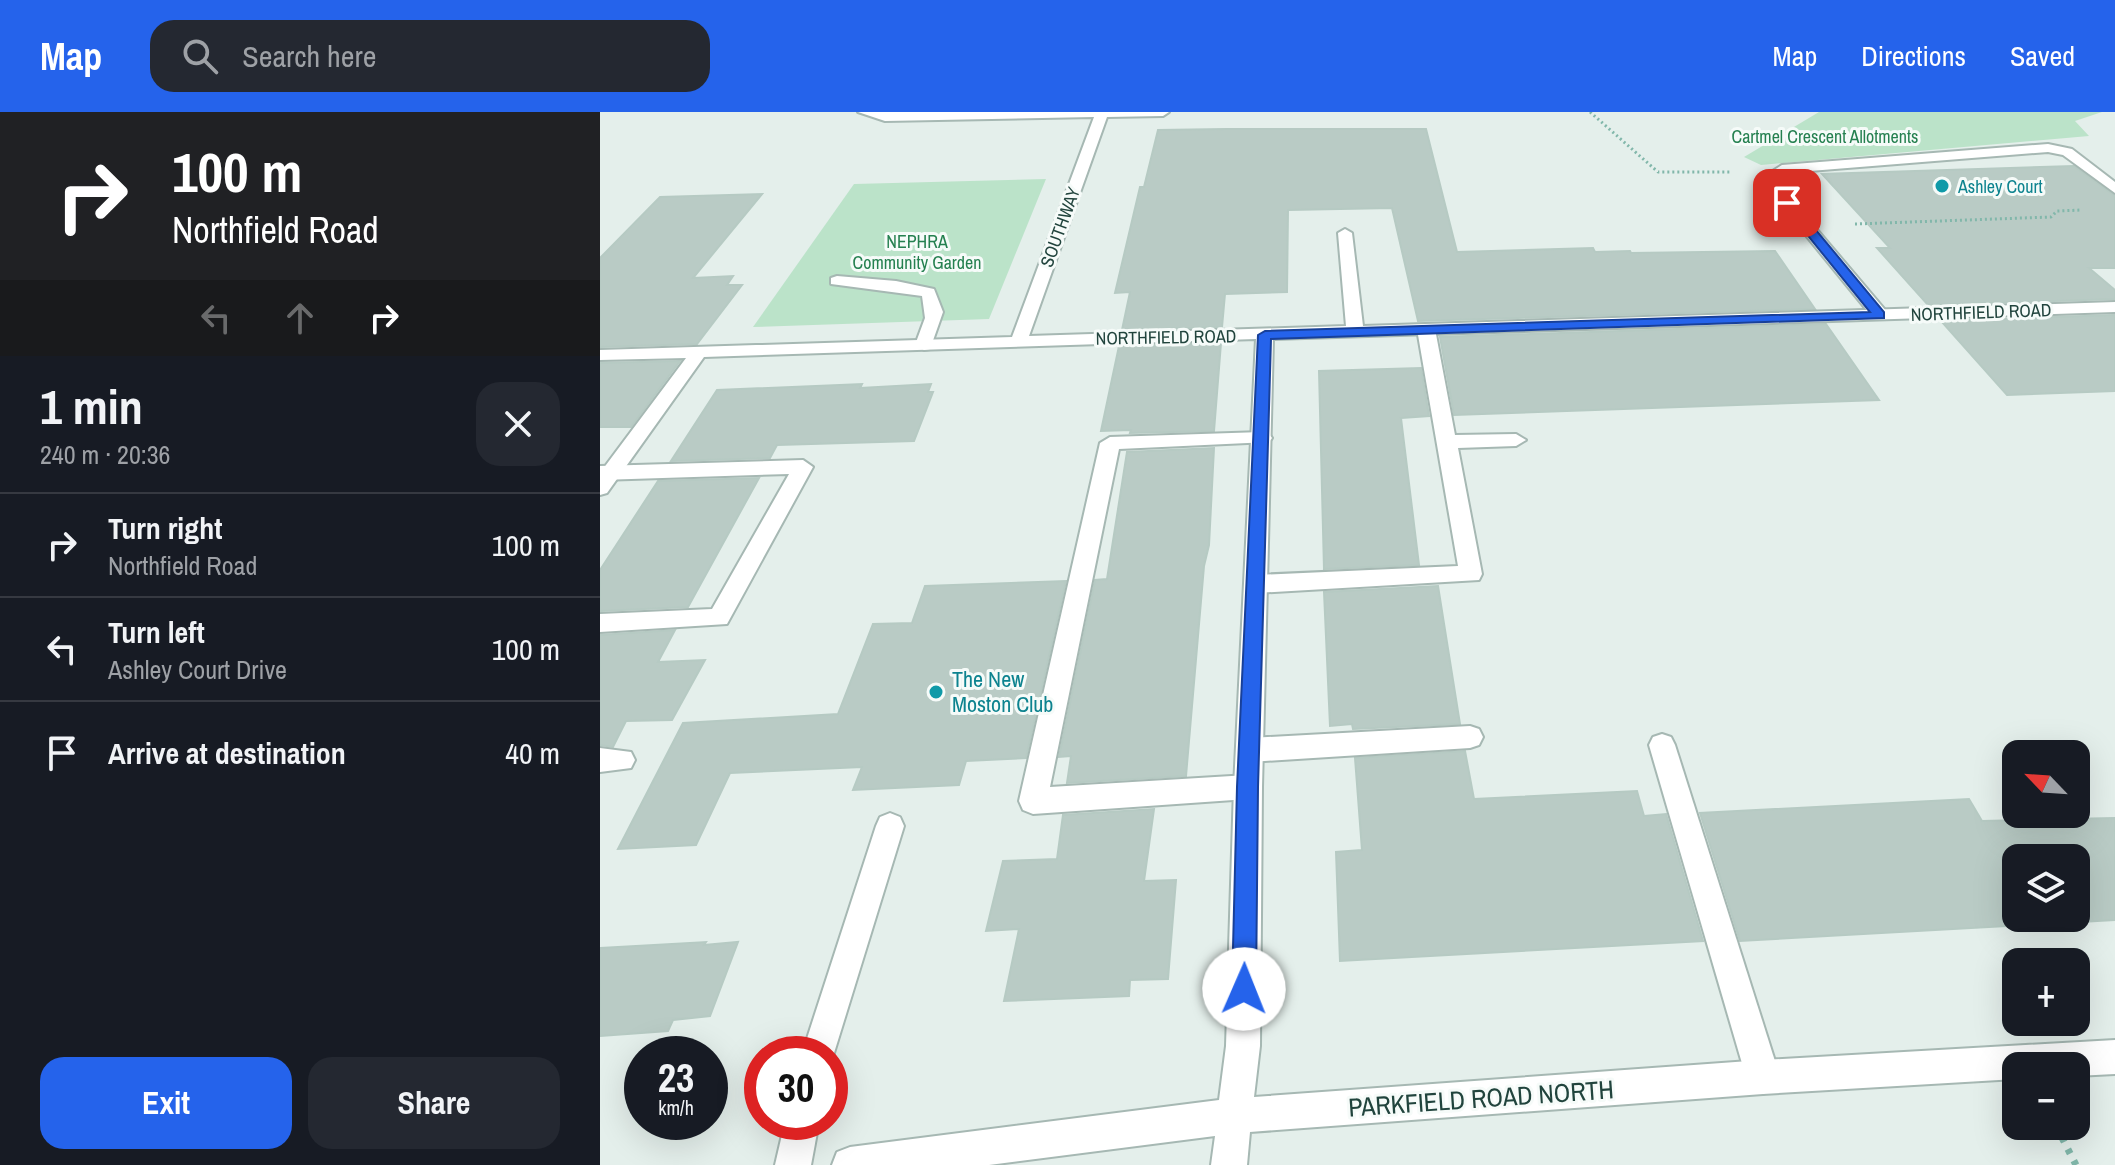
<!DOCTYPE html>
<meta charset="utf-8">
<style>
body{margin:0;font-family:"Archivo Narrow",sans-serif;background:#242831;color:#f1f3f6;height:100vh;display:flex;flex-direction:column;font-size:30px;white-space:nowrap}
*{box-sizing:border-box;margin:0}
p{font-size:26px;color:#9ea1a6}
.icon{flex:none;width:44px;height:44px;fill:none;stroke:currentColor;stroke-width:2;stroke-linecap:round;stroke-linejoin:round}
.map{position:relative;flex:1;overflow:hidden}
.details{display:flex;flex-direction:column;background:#171b24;width:600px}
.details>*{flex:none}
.guide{background:#202124;color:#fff;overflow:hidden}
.needle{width:52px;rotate:295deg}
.tools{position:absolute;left:1402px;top:628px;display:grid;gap:16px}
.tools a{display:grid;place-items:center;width:88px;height:88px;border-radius:16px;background:#171b24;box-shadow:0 8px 32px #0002;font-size:40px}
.speed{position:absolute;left:24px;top:924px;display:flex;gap:16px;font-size:40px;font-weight:700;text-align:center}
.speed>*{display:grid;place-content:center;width:104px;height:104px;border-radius:50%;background:#171b24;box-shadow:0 8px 32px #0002;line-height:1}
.speed small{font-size:20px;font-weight:400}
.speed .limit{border:12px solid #d22;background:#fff;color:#111}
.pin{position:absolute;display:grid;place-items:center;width:68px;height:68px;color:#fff;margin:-34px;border-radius:16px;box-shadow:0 4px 12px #0006}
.me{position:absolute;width:88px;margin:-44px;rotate:1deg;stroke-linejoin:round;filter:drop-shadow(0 0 6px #0008)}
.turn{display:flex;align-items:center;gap:28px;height:168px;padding:0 40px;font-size:36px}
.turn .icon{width:104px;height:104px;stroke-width:2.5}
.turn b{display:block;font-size:56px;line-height:68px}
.lanes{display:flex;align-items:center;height:76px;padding:0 40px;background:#0003;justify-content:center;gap:40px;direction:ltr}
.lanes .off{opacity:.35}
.round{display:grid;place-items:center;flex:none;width:84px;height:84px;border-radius:24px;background:#242831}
.head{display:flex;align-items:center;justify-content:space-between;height:136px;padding:0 40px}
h1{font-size:48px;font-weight:800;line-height:60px}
.button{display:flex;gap:16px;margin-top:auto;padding:16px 40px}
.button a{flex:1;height:92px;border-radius:24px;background:#2563eb;color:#fff;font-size:32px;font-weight:800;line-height:92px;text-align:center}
.button a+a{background:#242831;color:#f1f3f6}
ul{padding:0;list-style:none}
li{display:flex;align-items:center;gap:24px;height:104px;padding:0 40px;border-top:2px solid #363941}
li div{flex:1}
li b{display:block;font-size:30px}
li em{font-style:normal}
header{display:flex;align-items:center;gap:48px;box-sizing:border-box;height:112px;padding:0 40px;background:#2563eb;color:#fff}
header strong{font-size:38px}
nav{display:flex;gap:44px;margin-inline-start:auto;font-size:28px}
.search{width:560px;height:72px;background:#242831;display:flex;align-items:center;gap:20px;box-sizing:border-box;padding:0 28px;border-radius:24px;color:#9ea1a6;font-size:30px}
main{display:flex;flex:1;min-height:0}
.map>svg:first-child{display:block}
.green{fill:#bbe3c9}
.building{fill:#b9cbc5;stroke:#b6cac3;stroke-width:2;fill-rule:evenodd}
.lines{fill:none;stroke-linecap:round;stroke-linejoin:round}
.service-casing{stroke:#a6b8b3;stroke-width:4}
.minor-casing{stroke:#a6b8b3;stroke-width:4}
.path-far1{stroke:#81b7aa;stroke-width:3;stroke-dasharray:2 3;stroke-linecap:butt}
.path{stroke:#81b7aa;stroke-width:7;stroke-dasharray:5 8;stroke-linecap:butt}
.service{fill:#fff;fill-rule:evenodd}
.minor{fill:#fff;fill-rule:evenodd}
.route{fill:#2563eb;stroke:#184099;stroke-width:2}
.culture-dot{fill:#0f9aa8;stroke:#f6fbf9;stroke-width:3}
.labels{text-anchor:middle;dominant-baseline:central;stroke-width:6;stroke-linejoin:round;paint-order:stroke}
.far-park-label{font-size:18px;fill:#258050;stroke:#f6fbf9}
.far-culture-label{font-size:18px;fill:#0d838f;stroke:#f6fbf9;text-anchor:start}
.far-street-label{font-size:18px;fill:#21443d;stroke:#f6fbf9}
.culture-label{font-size:22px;fill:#0d838f;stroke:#f6fbf9;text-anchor:start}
.near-street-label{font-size:26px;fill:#21443d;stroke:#f6fbf9}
</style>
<header>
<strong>Map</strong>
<div class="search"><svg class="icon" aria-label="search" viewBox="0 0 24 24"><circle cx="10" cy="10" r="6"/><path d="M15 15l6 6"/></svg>Search here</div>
<nav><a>Map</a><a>Directions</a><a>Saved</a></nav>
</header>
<main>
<section class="details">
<div class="guide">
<div class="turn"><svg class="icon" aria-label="right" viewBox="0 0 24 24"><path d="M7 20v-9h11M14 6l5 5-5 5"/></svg><div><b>100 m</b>Northfield Road</div></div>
<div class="lanes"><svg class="icon off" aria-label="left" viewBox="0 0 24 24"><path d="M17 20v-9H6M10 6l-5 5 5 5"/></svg><svg class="icon off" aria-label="ahead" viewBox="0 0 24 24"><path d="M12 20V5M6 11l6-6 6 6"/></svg><svg class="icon" aria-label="right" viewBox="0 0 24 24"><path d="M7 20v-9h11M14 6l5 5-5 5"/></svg></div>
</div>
<div class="head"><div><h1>1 min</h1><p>240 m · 20:36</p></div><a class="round"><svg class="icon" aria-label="close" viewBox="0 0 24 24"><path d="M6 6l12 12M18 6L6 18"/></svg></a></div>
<ul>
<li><svg class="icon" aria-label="right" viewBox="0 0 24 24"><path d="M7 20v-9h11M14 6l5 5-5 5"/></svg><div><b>Turn right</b><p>Northfield Road</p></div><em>100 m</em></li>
<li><svg class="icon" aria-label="left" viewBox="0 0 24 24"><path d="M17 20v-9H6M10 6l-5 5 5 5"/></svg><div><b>Turn left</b><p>Ashley Court Drive</p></div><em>100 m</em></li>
<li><svg class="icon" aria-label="arrive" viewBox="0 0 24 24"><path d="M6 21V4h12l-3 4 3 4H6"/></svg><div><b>Arrive at destination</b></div><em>40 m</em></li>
</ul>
<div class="button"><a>Exit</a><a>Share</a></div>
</section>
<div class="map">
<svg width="1515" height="1053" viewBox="0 0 1515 1053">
<rect width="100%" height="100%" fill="#e4efeb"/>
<g class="green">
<polygon points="1219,0 1502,0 1475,9 1489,24 1161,53 1144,45"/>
<polygon points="446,67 389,207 153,215 254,72"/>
</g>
<g class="building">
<polygon points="626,17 826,17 857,140 993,136 995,140 1030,139 1031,141 1175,139 1215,197 818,209 792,96 688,98 687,180 625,182 622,215 522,218 530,180 515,181 540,75 544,75 558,18"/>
<polygon points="1474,54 1515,84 1515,156 1489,156 1515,178 1515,187 1328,193 1277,136 1290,136 1222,62"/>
<polygon points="162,82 93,166 133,164 127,173 142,173 97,232 0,235 0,146 60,85"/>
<polygon points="1515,203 1515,279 1407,283 1341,209"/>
<polygon points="1226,212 1279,288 854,303 840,225"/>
<polygon points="621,231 614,319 530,321 531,318 501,319 519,234"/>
<polygon points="80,249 31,315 0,315 0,251"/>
<polygon points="821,256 829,304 801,306 819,453 724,457 719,259"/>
<polygon points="262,272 260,276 331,272 328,280 333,280 314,329 177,333 170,346 71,349 117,278"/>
<polygon points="614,336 609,433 604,454 586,664 467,671 471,644 459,645 495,468 507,467 527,340"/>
<polygon points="159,366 88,495 0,499 0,458 58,369"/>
<polygon points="466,469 426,646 366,649 359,673 253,678 262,655 130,661 96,733 18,737 83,611 238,602 273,512 312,511 325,474"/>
<polygon points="838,474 860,612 753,617 752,612 730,614 724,480"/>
<polygon points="75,518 58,550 105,548 72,608 26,609 13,635 0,633 0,523"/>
<polygon points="865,639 874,687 1037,679 1044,704 1066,702 1103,829 740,849 736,740 762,738 755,646"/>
<path d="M1369,687L1382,709L1515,706V808L1140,829L1100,701ZM1416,746H1476V806H1416Z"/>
<polygon points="554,697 544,769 576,768 568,867 530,868 529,884 404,889 419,817 386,819 403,749 457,747 463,703"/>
<polygon points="106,830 104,833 138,830 110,904 73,908 68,919 0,924 0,836"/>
</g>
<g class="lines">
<defs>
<g id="service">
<polygon points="1448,32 1472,37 1515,70 1515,81 1463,43 1448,40 1185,61 1175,68 1286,199 1288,203 1286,207 1274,207 1160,67 1182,53"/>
<polygon points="237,164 296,169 334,177 343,200 330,237 324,238 315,233 325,206 322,184 231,172 231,166"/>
<polygon points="826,212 835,217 855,323 916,322 926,328 916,334 858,336 882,462 879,468 656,481 648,478 645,472 648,466 656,463 858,454 817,217"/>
<polygon points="662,320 669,322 672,326 669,330 519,337 450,675 648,663 658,666 662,675 658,684 648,687 433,702 423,698 419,689 500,331 510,325"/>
<polygon points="203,348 213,355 127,512 0,520 0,502 112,497 189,362 0,368 0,354"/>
<polygon points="870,614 879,617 883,625 879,633 870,636 650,650 641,646 637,638 641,630 650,626"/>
<polygon points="1062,622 1071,625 1075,633 1180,965 1175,977 1163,982 1151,977 1146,965 1049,633 1053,625"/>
<polygon points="290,701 300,705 304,714 230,954 230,942 202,942 276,714 280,705"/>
<polygon points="185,1010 219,1010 211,1053 175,1053"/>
</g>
<g id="minor">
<polygon points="258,0 569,0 563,4 507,5 429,224 746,214 738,121 745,117 752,121 763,214 1515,190 1515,200 673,227 662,675 660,934 654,985 1163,948 1515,928 1515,962 1476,964 1476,954 1416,954 1416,967 1163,982 650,1020 647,1053 611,1053 615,1024 389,1053 232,1053 237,1040 250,1035 619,988 626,934 634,675 656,227 104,245 7,381 0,383 0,361 86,246 0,248 0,238 412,225 494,5 285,9"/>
<polygon points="0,636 31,640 35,648 31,656 0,660"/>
</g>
</defs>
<use href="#service" class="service-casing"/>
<use href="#minor" class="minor-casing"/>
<g class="path-far1">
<polyline points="990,0 1058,60 1130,60"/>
<polyline points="1255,112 1451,105 1457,99 1482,98"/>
</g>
<polyline class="path" points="1456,1014 1476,1053"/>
<use href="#service" class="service"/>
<use href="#minor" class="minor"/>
</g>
<polygon class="route" points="1183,88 1191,88 1284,200 1284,206 671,227 658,675 656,877 652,885 644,889 635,885 632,877 637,675 658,223 665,219 1270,200 1183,93"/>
<g class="culture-dot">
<circle cx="1342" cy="74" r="8"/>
<circle cx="336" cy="580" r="8"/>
</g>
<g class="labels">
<g class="far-park-label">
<text x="1225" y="24">Cartmel Crescent Allotments</text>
<text x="317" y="129">NEPHRA<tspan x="317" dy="21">Community Garden</tspan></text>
</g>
<g class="far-culture-label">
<text x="1358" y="74">Ashley Court</text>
</g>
<g class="far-street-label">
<text transform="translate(460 115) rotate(-70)">SOUTHWAY</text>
<text transform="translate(1381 200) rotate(-2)">NORTHFIELD ROAD</text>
<text transform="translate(566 225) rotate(-1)">NORTHFIELD ROAD</text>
</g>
<g class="culture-label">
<text x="352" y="567">The New<tspan x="352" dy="25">Moston Club</tspan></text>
</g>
<g class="near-street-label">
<text transform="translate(881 986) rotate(-4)">PARKFIELD ROAD NORTH</text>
</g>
</g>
</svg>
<div class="tools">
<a><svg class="needle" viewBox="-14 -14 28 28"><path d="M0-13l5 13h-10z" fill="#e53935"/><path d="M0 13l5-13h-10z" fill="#9ea1a6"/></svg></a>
<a><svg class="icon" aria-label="layers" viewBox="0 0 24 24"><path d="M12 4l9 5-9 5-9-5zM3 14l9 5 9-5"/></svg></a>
<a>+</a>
<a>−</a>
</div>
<div class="speed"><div>23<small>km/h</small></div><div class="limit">30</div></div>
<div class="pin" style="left:1187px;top:91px;background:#d93025"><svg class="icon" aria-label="arrive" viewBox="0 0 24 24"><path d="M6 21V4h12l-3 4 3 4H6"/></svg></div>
<svg class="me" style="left:644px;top:877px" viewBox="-20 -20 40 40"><circle r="19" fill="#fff"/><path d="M0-13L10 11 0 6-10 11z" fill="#2563eb"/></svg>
</div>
</main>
